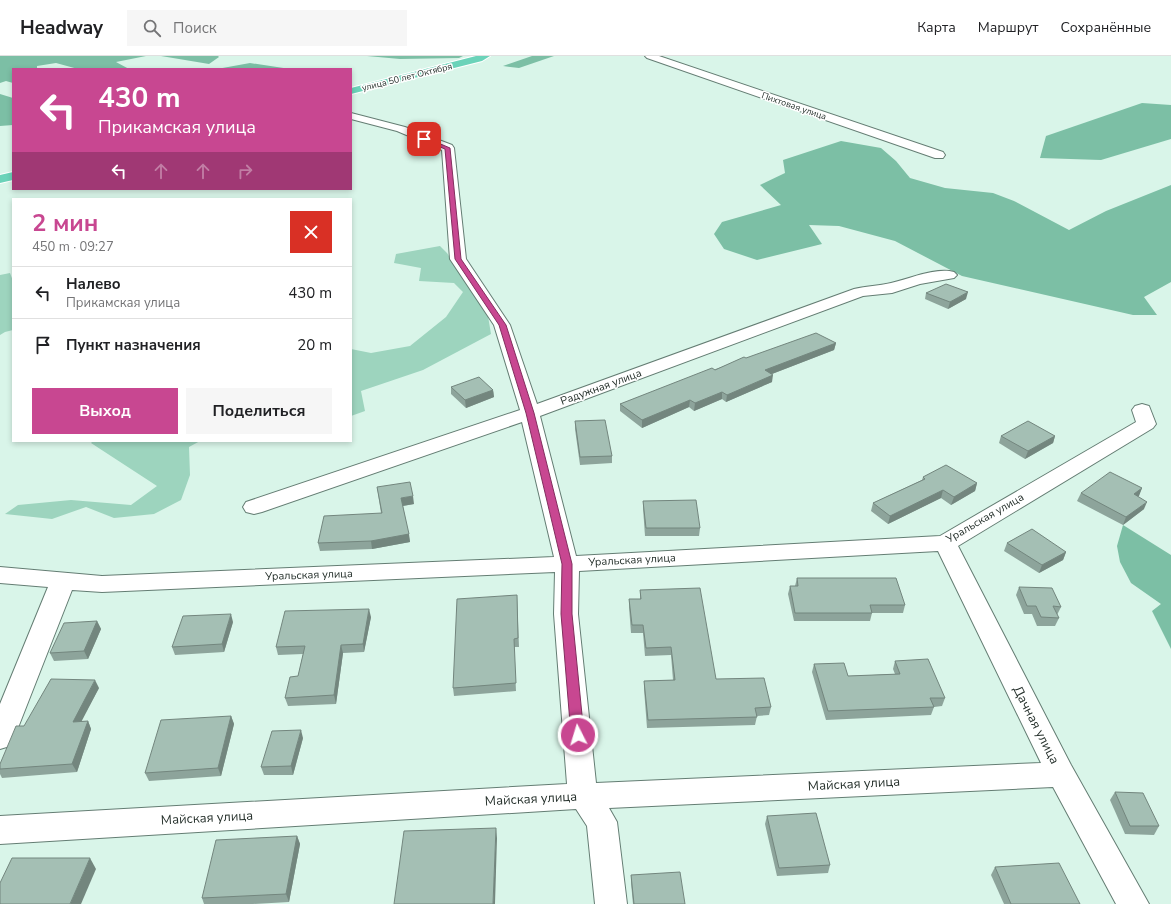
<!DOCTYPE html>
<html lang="ru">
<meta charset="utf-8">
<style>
body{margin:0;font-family:"Nunito Sans",sans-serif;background:#f6f6f6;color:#202124;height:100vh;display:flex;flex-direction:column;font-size:15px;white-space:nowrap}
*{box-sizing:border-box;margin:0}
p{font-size:13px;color:#757577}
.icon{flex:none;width:22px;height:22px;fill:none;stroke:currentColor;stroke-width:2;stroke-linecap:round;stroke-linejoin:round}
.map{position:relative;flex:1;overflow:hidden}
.details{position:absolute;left:12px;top:142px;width:340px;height:244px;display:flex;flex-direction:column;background:#fff;border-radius:0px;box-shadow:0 2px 6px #0003}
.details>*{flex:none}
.guide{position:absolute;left:12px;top:12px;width:340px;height:122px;border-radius:0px;box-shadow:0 2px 6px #0003;background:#c84791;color:#fff;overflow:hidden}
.pin{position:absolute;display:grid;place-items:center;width:34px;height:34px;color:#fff;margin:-17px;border-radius:8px;box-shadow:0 2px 6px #0006}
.me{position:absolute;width:44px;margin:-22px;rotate:355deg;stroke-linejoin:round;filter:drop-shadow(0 0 3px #0008)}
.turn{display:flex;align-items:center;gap:14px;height:84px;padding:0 20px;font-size:18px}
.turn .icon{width:52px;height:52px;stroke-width:2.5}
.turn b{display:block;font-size:28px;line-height:34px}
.lanes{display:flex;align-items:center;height:38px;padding:0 20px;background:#0003;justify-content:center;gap:20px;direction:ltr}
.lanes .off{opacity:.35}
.round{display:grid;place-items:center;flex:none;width:42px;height:42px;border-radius:0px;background:#f6f6f6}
.headline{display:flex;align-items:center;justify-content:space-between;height:68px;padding:0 20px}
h1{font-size:24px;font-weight:700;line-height:30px;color:#c84791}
.cta{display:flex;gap:8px;margin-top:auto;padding:8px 20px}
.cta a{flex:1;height:46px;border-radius:0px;background:#c84791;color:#fff;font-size:16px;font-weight:700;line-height:46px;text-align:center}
.cta a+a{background:#f6f6f6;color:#202124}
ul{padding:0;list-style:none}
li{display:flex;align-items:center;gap:12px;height:52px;padding:0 20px;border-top:1px solid #e0e0e0}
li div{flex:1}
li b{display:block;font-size:15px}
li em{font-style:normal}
header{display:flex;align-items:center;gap:24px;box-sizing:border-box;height:56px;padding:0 20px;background:#fff;border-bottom:1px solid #e0e0e0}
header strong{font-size:19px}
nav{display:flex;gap:22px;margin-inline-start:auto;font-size:14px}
.search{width:280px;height:36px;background:#f6f6f6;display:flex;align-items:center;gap:10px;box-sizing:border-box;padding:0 14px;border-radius:0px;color:#757577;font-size:15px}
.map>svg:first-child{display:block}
.green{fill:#9dd4be}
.forest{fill:#7cbfa5}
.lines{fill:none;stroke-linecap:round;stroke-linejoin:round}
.minor-casing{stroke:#647d73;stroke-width:2}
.major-casing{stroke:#fff;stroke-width:2}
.minor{fill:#fff;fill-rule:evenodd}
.major{fill:#6bd3b9;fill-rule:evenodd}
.wall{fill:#8da49b}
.shaded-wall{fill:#73867e}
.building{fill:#a4bfb4;stroke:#73867e}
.route{fill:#c84791;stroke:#822e5e}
.labels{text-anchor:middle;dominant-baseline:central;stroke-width:3;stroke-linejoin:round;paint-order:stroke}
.far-street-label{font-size:9px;fill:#26312c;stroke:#fff}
.street-label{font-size:11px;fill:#26312c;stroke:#fff}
.near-street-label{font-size:13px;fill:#26312c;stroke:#fff}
</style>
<header>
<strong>Headway</strong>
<div class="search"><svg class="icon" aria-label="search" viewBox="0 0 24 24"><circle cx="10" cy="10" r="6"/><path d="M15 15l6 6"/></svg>Поиск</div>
<nav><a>Карта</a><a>Маршрут</a><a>Сохранённые</a></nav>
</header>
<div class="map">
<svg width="1171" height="848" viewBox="0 0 1171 848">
<rect width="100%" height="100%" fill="#d9f5e9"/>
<g class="green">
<polygon points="440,190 447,197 488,260 491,278 423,314 361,335 365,355 351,360 351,293 371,297 410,290 446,261 463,236 454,227 419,225 421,212 394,207 396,198"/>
<polygon points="10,217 13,225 13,274 5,276 0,279 0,219"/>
<polygon points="93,385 200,385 189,391 190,419 181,444 154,458 114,462 86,451 52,463 5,458 18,449 71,444 131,449 157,430 91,387"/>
</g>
<g class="forest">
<polygon points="0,0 146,0 116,6 129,13 78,13 56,7 37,10 37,13 13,13 13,27 6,25 0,27"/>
<polygon points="161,0 218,0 219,1 209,8"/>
<polygon points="367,0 463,0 459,2 400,3"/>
<polygon points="532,0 554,0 519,12 503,10"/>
<polygon points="250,7 290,13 217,13"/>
<polygon points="0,38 13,42 13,69 0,70"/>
<polygon points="1142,47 1171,49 1171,83 1101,104 1040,102 1046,80"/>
<polygon points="841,85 881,92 896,105 910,122 945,132 993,137 1014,145 1069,174 1106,155 1171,129 1171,226 1144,241 1157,259 1133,259 962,220 895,185 839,170 809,169 822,188 757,204 724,193 714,178 722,166 781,149 760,129 785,117 783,104"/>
<polygon points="1123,469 1171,499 1171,593 1152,555 1161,548 1131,527 1120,506 1117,490"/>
</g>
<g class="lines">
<defs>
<g id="minor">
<polygon points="645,0 659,0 943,96 945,99 943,102 935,102 647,2"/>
<path d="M351,57L405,71L452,89L454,92L466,203L510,269L537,348L854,233C866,230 879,230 891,227C909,223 936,211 954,216L957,219L954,222L920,228L892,237L863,240L540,360L576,500L940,480L1136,366L1132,354L1135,350L1142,348L1149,350L1156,368L1153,372L958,490L1071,709L1149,848H1116L1053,731L609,752L617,766L627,848H595L587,770L576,753L0,788V760L567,728L554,558L555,516L102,536L72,534L14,682L10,690L0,693V648L48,531L0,527V511L102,520L554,501L522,366L262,456L254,458L246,456L243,451L246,446L520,354L494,269L450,203L442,94L397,75L351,63ZM938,495L1041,707L596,727L578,558L579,515Z"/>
</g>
<g id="major">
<polygon points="476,0 490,0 482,5 351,38 351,32"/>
<polygon points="13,116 13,124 0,127 0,119"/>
</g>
</defs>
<use href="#minor" class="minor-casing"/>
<use href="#major" class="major-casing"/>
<use href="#minor" class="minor"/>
<use href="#major" class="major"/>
</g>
<g class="wall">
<polygon points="926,237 966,243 948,253 925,243"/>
<polygon points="836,287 834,294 772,318 772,326 726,346 722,343 694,355 689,351 642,372 620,355 620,348 746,302"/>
<polygon points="451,331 493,334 494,341 466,352 451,338"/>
<polygon points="575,365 612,400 612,407 580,409 575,373"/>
<polygon points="1001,380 1055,380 1053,387 1025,403 999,387"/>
<polygon points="923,421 977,427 975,435 951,449 941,442 888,468 871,455 873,447 922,424"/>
<polygon points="377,431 414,448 403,450 410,486 372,493 320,495 318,487 381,457"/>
<polygon points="1142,432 1138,441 1144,453 1123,469 1077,445 1081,437"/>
<polygon points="643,445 700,472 699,480 645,480 643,452"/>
<polygon points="1007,487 1066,496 1063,504 1039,517 1004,495"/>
<polygon points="797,522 905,549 903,557 872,557 870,565 794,565 788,538 790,530 795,530"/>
<polygon points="1019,531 1061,551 1057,559 1059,562 1055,570 1037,570 1032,558 1024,558 1016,539"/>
<polygon points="640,534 716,623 771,651 769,659 757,660 755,669 647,672 644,633 644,625 673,624 671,599 645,600 643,577 631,577 629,551 629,543 640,543"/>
<polygon points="517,539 519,591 514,591 516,635 454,640 453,632"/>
<polygon points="371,561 364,596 343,597 336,648 288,650 285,642 298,620 303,598 278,599 276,591"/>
<polygon points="97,565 101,573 88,603 54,605 50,597"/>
<polygon points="233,566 224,596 175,599 172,591"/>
<polygon points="895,605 945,642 942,650 934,651 931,659 826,664 812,616 814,608 848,620 895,618 893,613"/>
<polygon points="99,632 81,665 88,665 91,673 77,716 2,722 0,718 0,708 24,670"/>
<polygon points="231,660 234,668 221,720 149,725 145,717"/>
<polygon points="303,682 293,719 264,719 261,711"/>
<polygon points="1115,736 1159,770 1154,779 1125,778 1110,744"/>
<polygon points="767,760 830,809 828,817 777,820 765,768"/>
<polygon points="297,780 300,788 289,846 253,848 204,848 202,842"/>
<polygon points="995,811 1080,848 1004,848 991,819"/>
<polygon points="631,819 685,848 633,848 631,827"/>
</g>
<g class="shaded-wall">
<polygon points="968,236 966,243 948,253 950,246"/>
<polygon points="836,287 834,294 764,321 765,314"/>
<polygon points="773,319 772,326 726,346 727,339"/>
<polygon points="493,334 494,341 466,352 465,344"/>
<polygon points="722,336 722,343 694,355 695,347"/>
<polygon points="690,344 689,351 642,372 642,364"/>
<polygon points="1055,380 1053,387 1025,403 1028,395"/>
<polygon points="977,427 975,435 951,449 954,441"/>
<polygon points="1142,432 1139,440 1130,446 1134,438"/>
<polygon points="943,434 941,442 888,468 890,460"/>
<polygon points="413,440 414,448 402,450 401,442"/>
<polygon points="1147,446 1144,453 1123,469 1126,461"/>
<polygon points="409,478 410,486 372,493 371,485"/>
<polygon points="1066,496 1063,504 1039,517 1042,509"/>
<polygon points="369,553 371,561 364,596 363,588"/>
<polygon points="231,558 233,566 224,596 222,588"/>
<polygon points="97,565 101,573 88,603 84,595"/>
<polygon points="341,589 343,597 336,648 334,639"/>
<polygon points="95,624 99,632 77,674 73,666"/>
<polygon points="231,660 234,668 221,720 218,712"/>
<polygon points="88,665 91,673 77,716 72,708"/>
<polygon points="301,674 303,682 293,719 291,710"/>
<polygon points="496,772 497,782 495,848 493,848"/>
<polygon points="297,780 300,788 289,846 286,838"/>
<polygon points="90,802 96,813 81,848 70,848"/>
</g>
<g class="building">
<polygon points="946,228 968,236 950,246 926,237"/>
<polygon points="816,277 836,287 765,314 773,319 727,339 722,336 695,347 690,344 642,364 620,348 712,312 715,314 744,301 746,302"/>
<polygon points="479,321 493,334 465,344 451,331"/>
<polygon points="605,364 612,400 580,401 575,365"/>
<polygon points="1028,365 1055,380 1028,395 1001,380"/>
<polygon points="946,409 977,427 954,441 943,434 890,460 873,447 925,423 923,421"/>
<polygon points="1110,416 1142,432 1134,438 1147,446 1126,461 1081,437"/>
<polygon points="410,426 413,440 401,442 409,478 371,485 318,487 324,460 382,457 377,431"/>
<polygon points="696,444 700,472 646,472 643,445"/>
<polygon points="1032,473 1066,496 1042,509 1007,487"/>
<polygon points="797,522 896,522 905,549 870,549 872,557 795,557 790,530 798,530"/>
<polygon points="1019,531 1052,532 1061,551 1053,550 1059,562 1041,561 1036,550 1027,550"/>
<polygon points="700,532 716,623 764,622 771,651 755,652 757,661 648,664 644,625 675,624 671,591 646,592 643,569 632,569 629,543 641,543 640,534"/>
<polygon points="517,539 518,582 514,583 516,627 453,632 457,543"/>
<polygon points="369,553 363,588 341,589 334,639 285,642 290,621 298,620 305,590 276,591 285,555"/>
<polygon points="231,558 222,588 172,591 183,560"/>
<polygon points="97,565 84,595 50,597 64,567"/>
<polygon points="928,603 945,642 930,642 934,651 828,655 814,608 844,607 848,620 900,618 895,605"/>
<polygon points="51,623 95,624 73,666 88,665 72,708 0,713 0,708 16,670 24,670"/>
<polygon points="231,660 218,712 145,717 161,664"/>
<polygon points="301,674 291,710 261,711 272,675"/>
<polygon points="1115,736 1143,737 1159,770 1130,770"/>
<polygon points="816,757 830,809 779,812 767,760"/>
<polygon points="496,772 493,848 394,848 404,775"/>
<polygon points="297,780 286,838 202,842 216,784"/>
<polygon points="12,802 90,802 70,848 0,848 0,827"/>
<polygon points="1059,807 1080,848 1011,848 995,811"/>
<polygon points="680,816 685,848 634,848 631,819"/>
</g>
<polygon class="route" points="424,81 450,92 461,203 506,269 534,357 572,508 572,558 584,679 582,682 578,684 573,682 571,679 561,558 562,508 526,357 499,269 455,203 445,93 423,84 423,82"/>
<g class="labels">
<g class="far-street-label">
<text transform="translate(407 21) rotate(-14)">улица 50 лет Октября</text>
<text transform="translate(794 50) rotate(19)">Пихтовая улица</text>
</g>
<g class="street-label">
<text transform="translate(601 331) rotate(-20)">Радужная улица</text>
<text transform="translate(985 462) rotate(-30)">Уральская улица</text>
<text transform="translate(632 504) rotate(-3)">Уральская улица</text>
<text transform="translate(309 519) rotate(-2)">Уральская улица</text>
</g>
<g class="near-street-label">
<text transform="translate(1036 669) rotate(63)">Дачная улица</text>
<text transform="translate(854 728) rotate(-3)">Майская улица</text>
<text transform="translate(531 743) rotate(-3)">Майская улица</text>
<text transform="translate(207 762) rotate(-3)">Майская улица</text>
</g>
</g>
</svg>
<div class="pin" style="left:424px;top:83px;background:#d93025"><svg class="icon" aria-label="arrive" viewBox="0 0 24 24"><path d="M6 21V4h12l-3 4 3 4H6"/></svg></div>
<svg class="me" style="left:578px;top:679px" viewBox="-20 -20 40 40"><circle r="17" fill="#c84791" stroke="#fff" stroke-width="3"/><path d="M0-11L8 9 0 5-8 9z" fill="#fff"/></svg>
<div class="guide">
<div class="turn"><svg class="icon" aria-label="left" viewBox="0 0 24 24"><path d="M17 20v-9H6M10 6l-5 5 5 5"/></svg><div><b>430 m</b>Прикамская улица</div></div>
<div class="lanes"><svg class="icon" aria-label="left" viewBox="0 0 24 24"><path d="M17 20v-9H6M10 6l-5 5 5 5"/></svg><svg class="icon off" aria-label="ahead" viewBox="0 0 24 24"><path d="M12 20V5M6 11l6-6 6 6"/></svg><svg class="icon off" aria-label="ahead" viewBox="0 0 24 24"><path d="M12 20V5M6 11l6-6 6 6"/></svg><svg class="icon off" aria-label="right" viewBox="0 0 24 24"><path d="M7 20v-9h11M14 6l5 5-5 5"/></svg></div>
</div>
<section class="details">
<div class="headline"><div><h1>2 мин</h1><p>450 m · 09:27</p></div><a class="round" style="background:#d93025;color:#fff"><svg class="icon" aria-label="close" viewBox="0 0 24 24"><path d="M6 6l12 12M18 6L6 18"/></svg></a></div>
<ul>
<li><svg class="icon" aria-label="left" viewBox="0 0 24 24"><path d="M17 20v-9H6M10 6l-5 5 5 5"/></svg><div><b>Налево</b><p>Прикамская улица</p></div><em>430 m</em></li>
<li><svg class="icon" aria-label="arrive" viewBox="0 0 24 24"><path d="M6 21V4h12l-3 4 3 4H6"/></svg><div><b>Пункт назначения</b></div><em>20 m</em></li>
</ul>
<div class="cta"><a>Выход</a><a>Поделиться</a></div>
</section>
</div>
